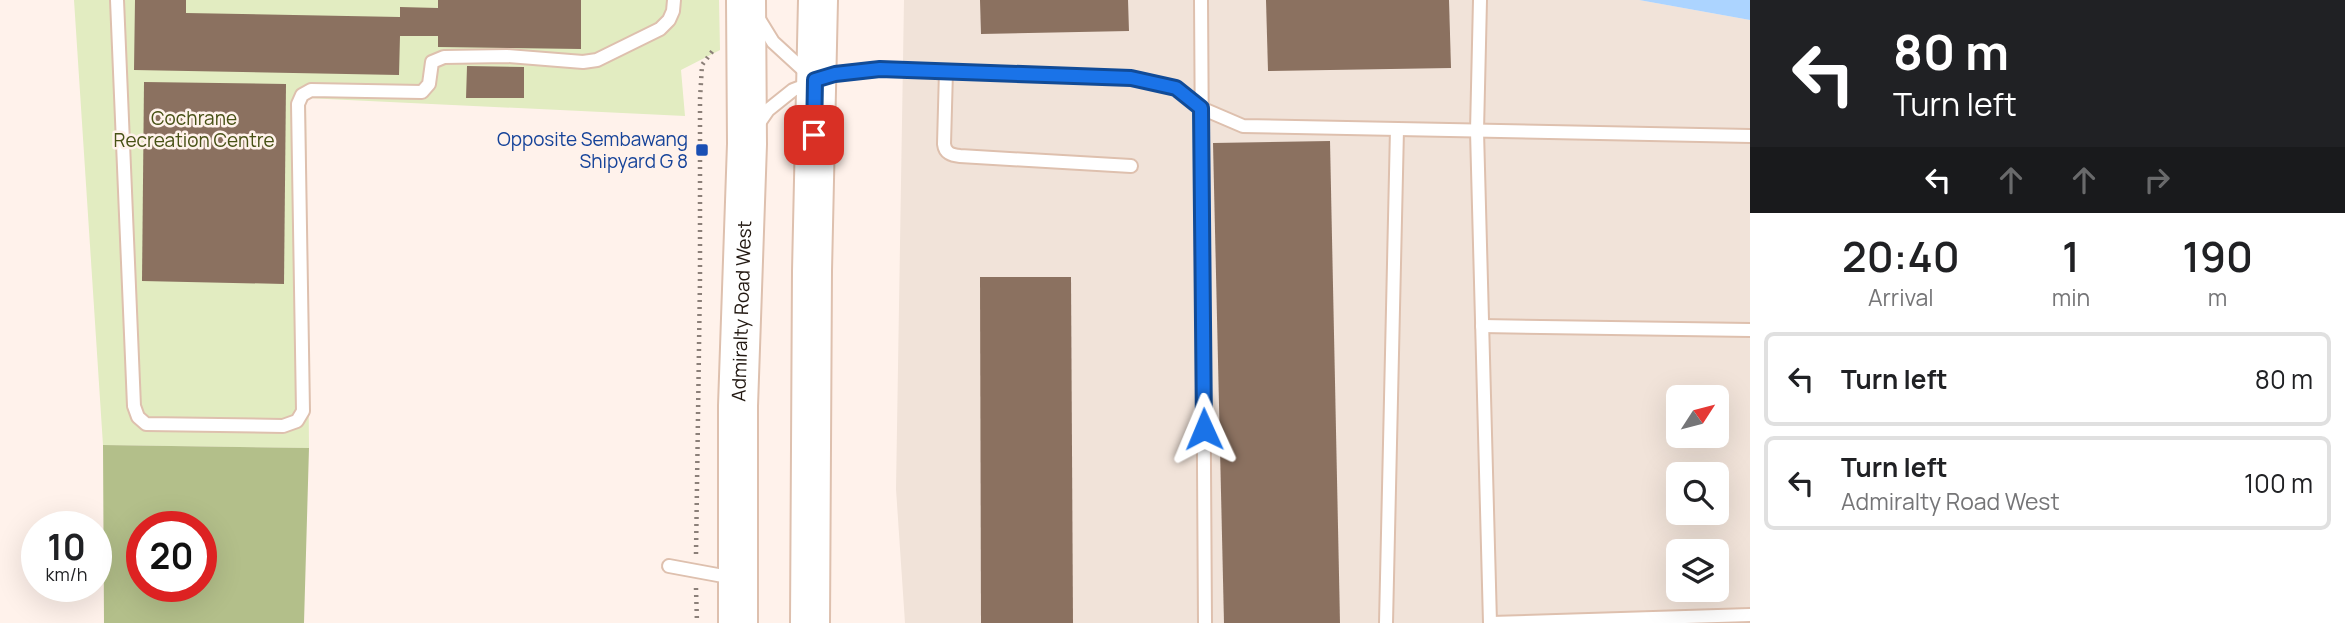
<!DOCTYPE html>
<style>
body{margin:0;font-family:Manrope,sans-serif;background:#f2f2f2;color:#202124;height:100vh;display:flex;flex-direction:column;font-size:26px;white-space:nowrap}
*{box-sizing:border-box;margin:0}
p{font-size:23px;color:#757577}
.icon{flex:none;width:38px;height:38px;fill:none;stroke:currentColor;stroke-width:2;stroke-linecap:round;stroke-linejoin:round}
.map{position:relative;flex:1;overflow:hidden}
.sheet{display:flex;flex-direction:column;background:#fff;width:595px}
.sheet>*{flex:none}
.hud{background:#202124;color:#fff;overflow:hidden}
.needle{width:46px;rotate:54deg}
.tools{position:absolute;left:1666px;top:385px;display:grid;gap:14px}
.tools a{display:grid;place-items:center;width:63px;height:63px;border-radius:10px;background:#fff;box-shadow:0 7px 28px #0002;font-size:35px}
.speed{position:absolute;left:21px;top:511px;display:flex;gap:14px;font-size:35px;font-weight:700;text-align:center}
.speed>*{display:grid;place-content:center;width:91px;height:91px;border-radius:50%;background:#fff;box-shadow:0 7px 28px #0002;line-height:1}
.speed small{font-size:18px;font-weight:400}
.speed .limit{border:10px solid #d22;background:#fff;color:#111}
.pin{position:absolute;display:grid;place-items:center;width:60px;height:60px;color:#fff;margin:-30px;border-radius:14px;box-shadow:0 4px 10px #0006}
.me{position:absolute;width:77px;margin:-38px;rotate:359deg;stroke-linejoin:round;filter:drop-shadow(0 0 5px #0008)}
.turn{display:flex;align-items:center;gap:24px;height:147px;padding:0 28px;font-size:32px}
.turn .icon{width:91px;height:91px;stroke-width:2.5}
.turn b{display:block;font-size:49px;line-height:60px}
.lanes{display:flex;align-items:center;height:66px;padding:0 28px;background:#0003;justify-content:center;gap:35px;direction:ltr}
.lanes .off{opacity:.35}
.eta{display:flex;justify-content:space-evenly;align-items:center;height:119px;text-align:center}
.eta b{font-size:42px;font-weight:600;line-height:49px}
ul{padding:0;list-style:none}
li{display:flex;align-items:center;gap:21px;height:94px;margin:0 14px 10px;padding:0 14px;border:4px solid #e0e0e0;border-radius:10px}
li div{flex:1}
li b{display:block;font-size:26px}
li em{font-style:normal}
main{display:flex;flex:1;min-height:0}
.map>svg:first-child{display:block}
.built{fill:#f1e3d9;fill-rule:evenodd}
.green{fill:#e2ecc1}
.forest{fill:#b3bf8a;fill-rule:evenodd}
.water{fill:#acd4ff}
.building{fill:#8b7160}
.lines{fill:none;stroke-linecap:round;stroke-linejoin:round}
.service-casing{stroke:#dec0ae;stroke-width:16}
.primary-casing{stroke:#dec0ae;stroke-width:42}
.path{stroke:#8b7f78;stroke-width:4.5;stroke-dasharray:2 5;stroke-linecap:butt}
.service{stroke:#fff;stroke-width:12}
.primary{stroke:#fff;stroke-width:38}
.route-casing{stroke:#114b97;stroke-width:18}
.route{stroke:#1a73e8;stroke-width:12}
.transit-dot{fill:#1a4fb4;stroke:#fff2eb;stroke-width:2.5}
.labels{text-anchor:middle;dominant-baseline:central;stroke-width:5;stroke-linejoin:round;paint-order:stroke}
.park-label{font-size:19px;fill:#475115;stroke:#fff2eb}
.transit-label{font-size:19px;fill:#164399;stroke:#fff2eb;text-anchor:end}
.street-label{font-size:19px;fill:#221811;stroke:#fff2eb}
</style>
<main>
<div class="map">
<svg width="1750" height="623" viewBox="0 0 1750 623">
<rect width="100%" height="100%" fill="#fff2eb"/>
<path class="built" d="M904,0H1639L1750,20V623H905L896,489ZM1678,397H1717V436H1678ZM1678,474H1717V513H1678ZM1678,551H1717V590H1678Z"/>
<polygon class="green" points="74,0 719,0 720,50 681,70 685,116 306,98 309,448 103,445"/>
<path class="forest" d="M103,445L309,448L304,623H104ZM142,527H201V586H142Z"/>
<polygon class="water" points="1639,0 1750,0 1750,20"/>
<g class="building">
<polygon points="135,0 186,0 186,13 400,17 400,7 438,8 438,0 581,0 581,49 438,47 438,36 400,36 399,75 134,70"/>
<polygon points="980,0 1128,0 1129,31 981,34"/>
<polygon points="1266,0 1449,0 1451,68 1268,71"/>
<polygon points="467,66 524,67 524,98 466,98"/>
<polygon points="144,82 286,84 284,284 142,281"/>
<polygon points="1330,141 1340,623 1224,623 1213,143"/>
<polygon points="980,277 1071,277 1073,623 981,623"/>
</g>
<g class="lines">
<defs>
<g id="service">
<polyline points="117,0 134,406 138,417 146,424 283,426 297,421 303,411 298,104 302,95 311,90 422,92 429,84 432,62 444,57 507,56 583,62 597,60 660,29 669,20 673,11 674,0"/>
<polyline points="1201,0 1205,623"/>
<polyline points="1480,0 1477,131 1490,623"/>
<polyline points="757,16 773,42 809,75"/>
<path d="M946,71L944,144C945,153 951,155 960,156L1131,166"/>
<polyline points="757,126 768,110 793,90 835,74 880,69 1131,78 1176,88 1201,108 1243,126 1750,136"/>
<polyline points="1482,326 1750,330"/>
<polyline points="669,566 734,578"/>
<polyline points="1386,623 1397,129"/>
<polyline points="1491,623 1750,615"/>
</g>
<g id="primary">
<path id="s1" d="M738,623V406L747,144L746,0"/>
<polyline points="810,623 812,271 818,0"/>
</g>
</defs>
<use href="#service" class="service-casing"/>
<use href="#primary" class="primary-casing"/>
<g class="path">
<polyline points="696,554 700,278 700,99 702,65 714,49"/>
<polyline points="696,588 697,623"/>
</g>
<use href="#service" class="service"/>
<use href="#primary" class="primary"/>
</g>
<g class="lines">
<defs>
<polyline id="route" points="814,135 815,80 835,74 880,69 1131,78 1176,88 1201,108 1204,429"/>
</defs>
<use href="#route" class="route-casing"/>
<use href="#route" class="route"/>
</g>
<rect class="transit-dot" x="695" y="143" width="14" height="14" rx="3.5"/>
<g class="labels">
<g class="park-label">
<text x="194" y="118">Cochrane<tspan x="194" dy="22">Recreation Centre</tspan></text>
</g>
<g class="transit-label">
<text x="688" y="139">Opposite Sembawang<tspan x="688" dy="22">Shipyard G 8</tspan></text>
</g>
<g class="street-label">
<text stroke="none"><textPath href="#s1" startOffset="312">Admiralty Road West</textPath></text>
</g>
</g>
</svg>
<div class="tools">
<a><svg class="needle" viewBox="-14 -14 28 28"><path d="M0-13l5 13h-10z" fill="#e53935"/><path d="M0 13l5-13h-10z" fill="#757577"/></svg></a>
<a><svg class="icon" aria-label="search" viewBox="0 0 24 24"><circle cx="10" cy="10" r="6"/><path d="M15 15l6 6"/></svg></a>
<a><svg class="icon" aria-label="layers" viewBox="0 0 24 24"><path d="M12 4l9 5-9 5-9-5zM3 14l9 5 9-5"/></svg></a>
</div>
<div class="speed"><div>10<small>km/h</small></div><div class="limit">20</div></div>
<div class="pin" style="left:814px;top:135px;background:#d93025"><svg class="icon" aria-label="arrive" viewBox="0 0 24 24"><path d="M6 21V4h12l-3 4 3 4H6"/></svg></div>
<svg class="me" style="left:1204px;top:429px" viewBox="-20 -20 40 40"><path d="M0-17L14 15 0 8-14 15z" fill="#1a73e8" stroke="#fff" stroke-width="4"/></svg>
</div>
<section class="sheet">
<div class="hud">
<div class="turn"><svg class="icon" aria-label="left" viewBox="0 0 24 24"><path d="M17 20v-9H6M10 6l-5 5 5 5"/></svg><div><b>80 m</b>Turn left</div></div>
<div class="lanes"><svg class="icon" aria-label="left" viewBox="0 0 24 24"><path d="M17 20v-9H6M10 6l-5 5 5 5"/></svg><svg class="icon off" aria-label="ahead" viewBox="0 0 24 24"><path d="M12 20V5M6 11l6-6 6 6"/></svg><svg class="icon off" aria-label="ahead" viewBox="0 0 24 24"><path d="M12 20V5M6 11l6-6 6 6"/></svg><svg class="icon off" aria-label="right" viewBox="0 0 24 24"><path d="M7 20v-9h11M14 6l5 5-5 5"/></svg></div>
</div>
<div class="eta">
<div><b>20:40</b><p>Arrival</p></div>
<div><b>1</b><p>min</p></div>
<div><b>190</b><p>m</p></div>
</div>
<ul>
<li><svg class="icon" aria-label="left" viewBox="0 0 24 24"><path d="M17 20v-9H6M10 6l-5 5 5 5"/></svg><div><b>Turn left</b></div><em>80 m</em></li>
<li><svg class="icon" aria-label="left" viewBox="0 0 24 24"><path d="M17 20v-9H6M10 6l-5 5 5 5"/></svg><div><b>Turn left</b><p>Admiralty Road West</p></div><em>100 m</em></li>
</ul>
</section>
</main>
